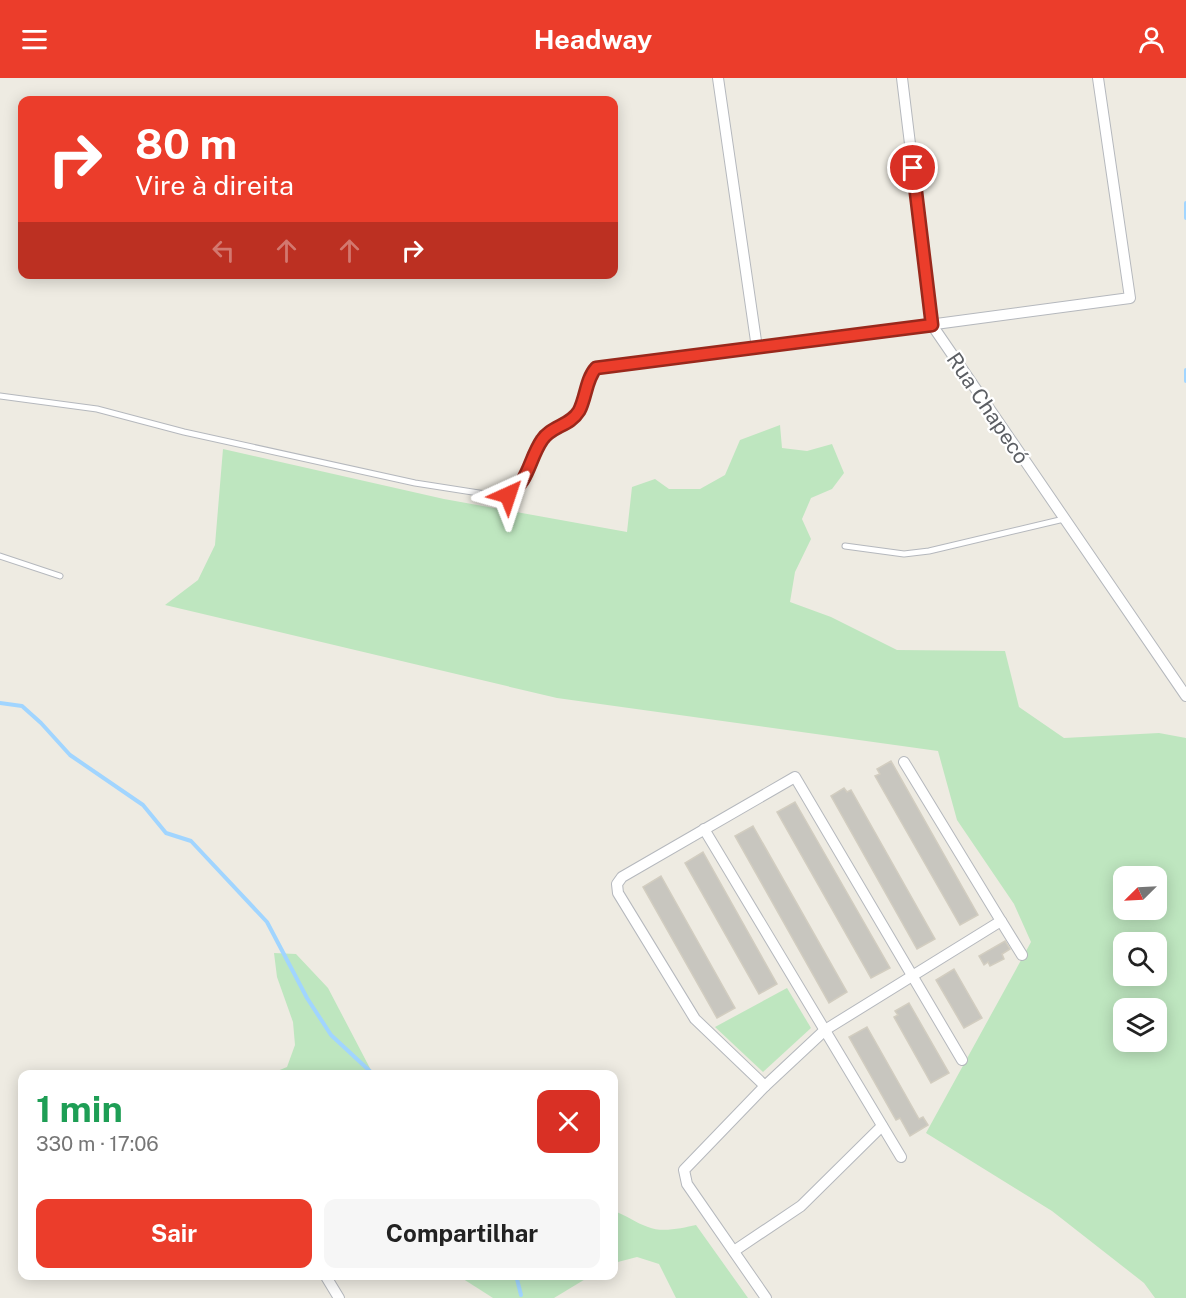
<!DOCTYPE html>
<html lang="pt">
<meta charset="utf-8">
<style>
body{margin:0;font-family:"Public Sans",sans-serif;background:#f6f6f6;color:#222;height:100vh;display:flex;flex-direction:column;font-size:22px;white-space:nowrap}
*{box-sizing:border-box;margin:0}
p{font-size:20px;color:#767676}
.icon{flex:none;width:33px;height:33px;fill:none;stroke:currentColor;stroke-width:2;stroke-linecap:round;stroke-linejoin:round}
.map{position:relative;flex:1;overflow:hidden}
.side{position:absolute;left:18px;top:992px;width:600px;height:210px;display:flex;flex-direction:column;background:#fff;border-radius:12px;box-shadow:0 3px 15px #0003}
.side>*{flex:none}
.top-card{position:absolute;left:18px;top:18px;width:600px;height:183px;border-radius:12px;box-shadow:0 3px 15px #0003;background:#eb3d2b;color:#fff;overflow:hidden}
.needle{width:39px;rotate:246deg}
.controls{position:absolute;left:1113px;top:788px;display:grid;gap:12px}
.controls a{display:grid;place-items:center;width:54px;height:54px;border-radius:12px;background:#fff;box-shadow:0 3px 15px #0003;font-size:30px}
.pin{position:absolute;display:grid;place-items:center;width:51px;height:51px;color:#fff;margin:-26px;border:3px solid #fff;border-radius:50%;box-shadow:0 2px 6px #0007}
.me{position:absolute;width:66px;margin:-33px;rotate:42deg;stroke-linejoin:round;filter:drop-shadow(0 0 4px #0008)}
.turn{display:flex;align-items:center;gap:21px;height:126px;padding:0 18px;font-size:27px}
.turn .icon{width:78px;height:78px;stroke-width:2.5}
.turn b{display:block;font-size:42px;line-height:51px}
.lanes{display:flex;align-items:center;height:57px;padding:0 18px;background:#0003;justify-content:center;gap:30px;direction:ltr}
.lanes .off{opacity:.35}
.round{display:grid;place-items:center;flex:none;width:63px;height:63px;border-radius:12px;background:#f6f6f6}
.overview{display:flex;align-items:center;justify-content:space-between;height:102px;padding:0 18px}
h1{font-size:36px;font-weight:700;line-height:45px;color:#1e9e55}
.primary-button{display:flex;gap:12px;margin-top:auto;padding:12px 18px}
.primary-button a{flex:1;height:69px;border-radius:12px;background:#eb3d2b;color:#fff;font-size:24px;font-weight:700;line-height:69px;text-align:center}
.primary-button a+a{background:#f6f6f6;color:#222}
header{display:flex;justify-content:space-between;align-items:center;height:78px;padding:0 18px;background:#eb3d2b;color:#fff;font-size:27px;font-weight:700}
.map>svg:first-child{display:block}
.green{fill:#bee6bf;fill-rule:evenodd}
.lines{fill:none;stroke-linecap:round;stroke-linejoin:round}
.stream{stroke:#a1d5ff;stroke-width:4}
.building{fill:#c8c6bf;stroke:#d2cdc0;stroke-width:1.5}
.lane-casing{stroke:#b5b8bd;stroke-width:7}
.street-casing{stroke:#b5b8bd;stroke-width:12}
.lane{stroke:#fff;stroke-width:5}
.street{stroke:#fff;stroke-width:10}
.route-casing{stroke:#99281c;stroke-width:15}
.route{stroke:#eb3d2b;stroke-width:10}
.labels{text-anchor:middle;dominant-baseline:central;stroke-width:4.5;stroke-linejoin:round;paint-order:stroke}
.street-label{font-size:21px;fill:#5b5e63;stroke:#fff}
</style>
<header><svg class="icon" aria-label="menu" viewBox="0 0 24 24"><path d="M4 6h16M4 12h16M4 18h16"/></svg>Headway<svg class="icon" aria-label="person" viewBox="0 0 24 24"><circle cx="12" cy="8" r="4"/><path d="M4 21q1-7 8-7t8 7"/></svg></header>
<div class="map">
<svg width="1186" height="1220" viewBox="0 0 1186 1220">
<rect width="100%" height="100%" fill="#eeebe2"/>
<g class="green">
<path d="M780,347L782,370L807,373L832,366L844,395L832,411L811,420L802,441L811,461L795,494L790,524L831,539L897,572L1005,573L1019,629L1064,660L1159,655L1186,660V1220H1155L1144,1205L1052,1133L926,1055L1031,864L1014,826L957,742L938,673L557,620L165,527L198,502L215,467L223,371L444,421L627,454L632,409L655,401L669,411H700L725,397L740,362ZM1124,798H1156V831H1124ZM1124,864H1156V897H1124ZM1124,930H1156V963H1124Z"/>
<polygon points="274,875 296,876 328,910 373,996 270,996 287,989 295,967 293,944 277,899"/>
<polygon points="787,910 811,950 763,994 715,949"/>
<path d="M614,1133C626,1137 636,1145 648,1149C662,1155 682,1150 696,1147L748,1220H676L659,1186L637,1179L614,1185Z"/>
<polygon points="457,1197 592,1197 554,1220 493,1220"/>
</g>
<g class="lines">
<g class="stream">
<polyline points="1186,125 1186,140"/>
<polyline points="1186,292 1186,303"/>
<polyline points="0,625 22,628 41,645 70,677 143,727 166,755 191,763 267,844 307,920 331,957 373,996"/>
<polyline points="516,1197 521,1217"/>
</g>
</g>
<g class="building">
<polygon points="891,683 978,837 960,847 875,698 880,696 877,691"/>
<polygon points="844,710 847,714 851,712 935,861 917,871 831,718"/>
<polygon points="795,724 890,890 871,900 777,734"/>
<polygon points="753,748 847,914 829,925 735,758"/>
<polygon points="703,774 777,906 759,916 685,785"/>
<polygon points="661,798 735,930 717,940 643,809"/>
<polygon points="1005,863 1010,871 1002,876 1004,881 990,888 988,884 984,887 979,878"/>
<polygon points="954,891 982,940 964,950 936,902"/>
<polygon points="909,925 949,995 931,1005 894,939 898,937 895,933"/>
<polygon points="867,949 919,1041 923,1039 928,1047 910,1058 900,1040 896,1042 849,959"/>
</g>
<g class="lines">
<defs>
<g id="lane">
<polyline points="0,318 97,331 184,354 415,405 498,418 518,410 542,362 554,351 574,340 579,333 596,290 757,270"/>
<polyline points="845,468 904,476 929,473 1064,441"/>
<polyline points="0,478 60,498"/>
</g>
<g id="street">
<polyline points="718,0 757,270 1130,220 1098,0"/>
<polyline points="902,0 932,247 1186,618"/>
<polyline points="904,684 1001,843"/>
<polyline points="704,751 901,1079"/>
<polyline points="765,1008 695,941 618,815 617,806 622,799 795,699 962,982"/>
<polyline points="734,1173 801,1128 882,1048"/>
<polyline points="325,1197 339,1220"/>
<polyline points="766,1220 687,1106 684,1092 765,1008 825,952 1001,843 1022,877"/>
</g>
</defs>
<use href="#lane" class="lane-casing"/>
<use href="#street" class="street-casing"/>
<use href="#lane" class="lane"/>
<use href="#street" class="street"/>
</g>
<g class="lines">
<defs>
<path id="route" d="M508,417C529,404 529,381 542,362C551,348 570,348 579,333C586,320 586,301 596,290L932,247L913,90"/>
</defs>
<use href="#route" class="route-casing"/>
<use href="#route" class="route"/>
</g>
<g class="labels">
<g class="street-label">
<text transform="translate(988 330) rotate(56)">Rua Chapecó</text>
</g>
</g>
</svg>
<div class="controls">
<a><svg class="needle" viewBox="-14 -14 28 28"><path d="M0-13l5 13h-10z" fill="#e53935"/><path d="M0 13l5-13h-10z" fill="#767676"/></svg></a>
<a><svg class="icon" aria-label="search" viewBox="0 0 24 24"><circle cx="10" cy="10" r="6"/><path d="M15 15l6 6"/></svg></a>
<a><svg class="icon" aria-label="layers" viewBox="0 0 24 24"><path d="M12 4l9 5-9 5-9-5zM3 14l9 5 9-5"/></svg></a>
</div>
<div class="pin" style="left:913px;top:90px;background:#d93025"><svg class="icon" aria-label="arrive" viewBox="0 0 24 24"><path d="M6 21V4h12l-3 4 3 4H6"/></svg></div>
<svg class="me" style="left:508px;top:417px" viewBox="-20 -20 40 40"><path d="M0-17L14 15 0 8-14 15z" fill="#eb3d2b" stroke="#fff" stroke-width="4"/></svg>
<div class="top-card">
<div class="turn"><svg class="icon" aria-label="right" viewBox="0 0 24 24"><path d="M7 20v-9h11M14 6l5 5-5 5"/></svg><div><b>80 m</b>Vire à direita</div></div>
<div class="lanes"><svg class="icon off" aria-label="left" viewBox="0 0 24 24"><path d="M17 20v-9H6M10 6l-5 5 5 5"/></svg><svg class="icon off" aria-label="ahead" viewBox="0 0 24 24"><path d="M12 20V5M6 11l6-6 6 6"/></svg><svg class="icon off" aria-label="ahead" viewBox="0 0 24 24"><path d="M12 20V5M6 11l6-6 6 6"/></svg><svg class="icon" aria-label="right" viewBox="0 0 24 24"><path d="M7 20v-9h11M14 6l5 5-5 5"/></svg></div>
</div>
<section class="side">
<div class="overview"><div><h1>1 min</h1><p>330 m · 17:06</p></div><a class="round" style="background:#d93025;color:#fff"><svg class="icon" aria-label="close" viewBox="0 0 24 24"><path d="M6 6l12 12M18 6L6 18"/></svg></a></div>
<div class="primary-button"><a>Sair</a><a>Compartilhar</a></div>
</section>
</div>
